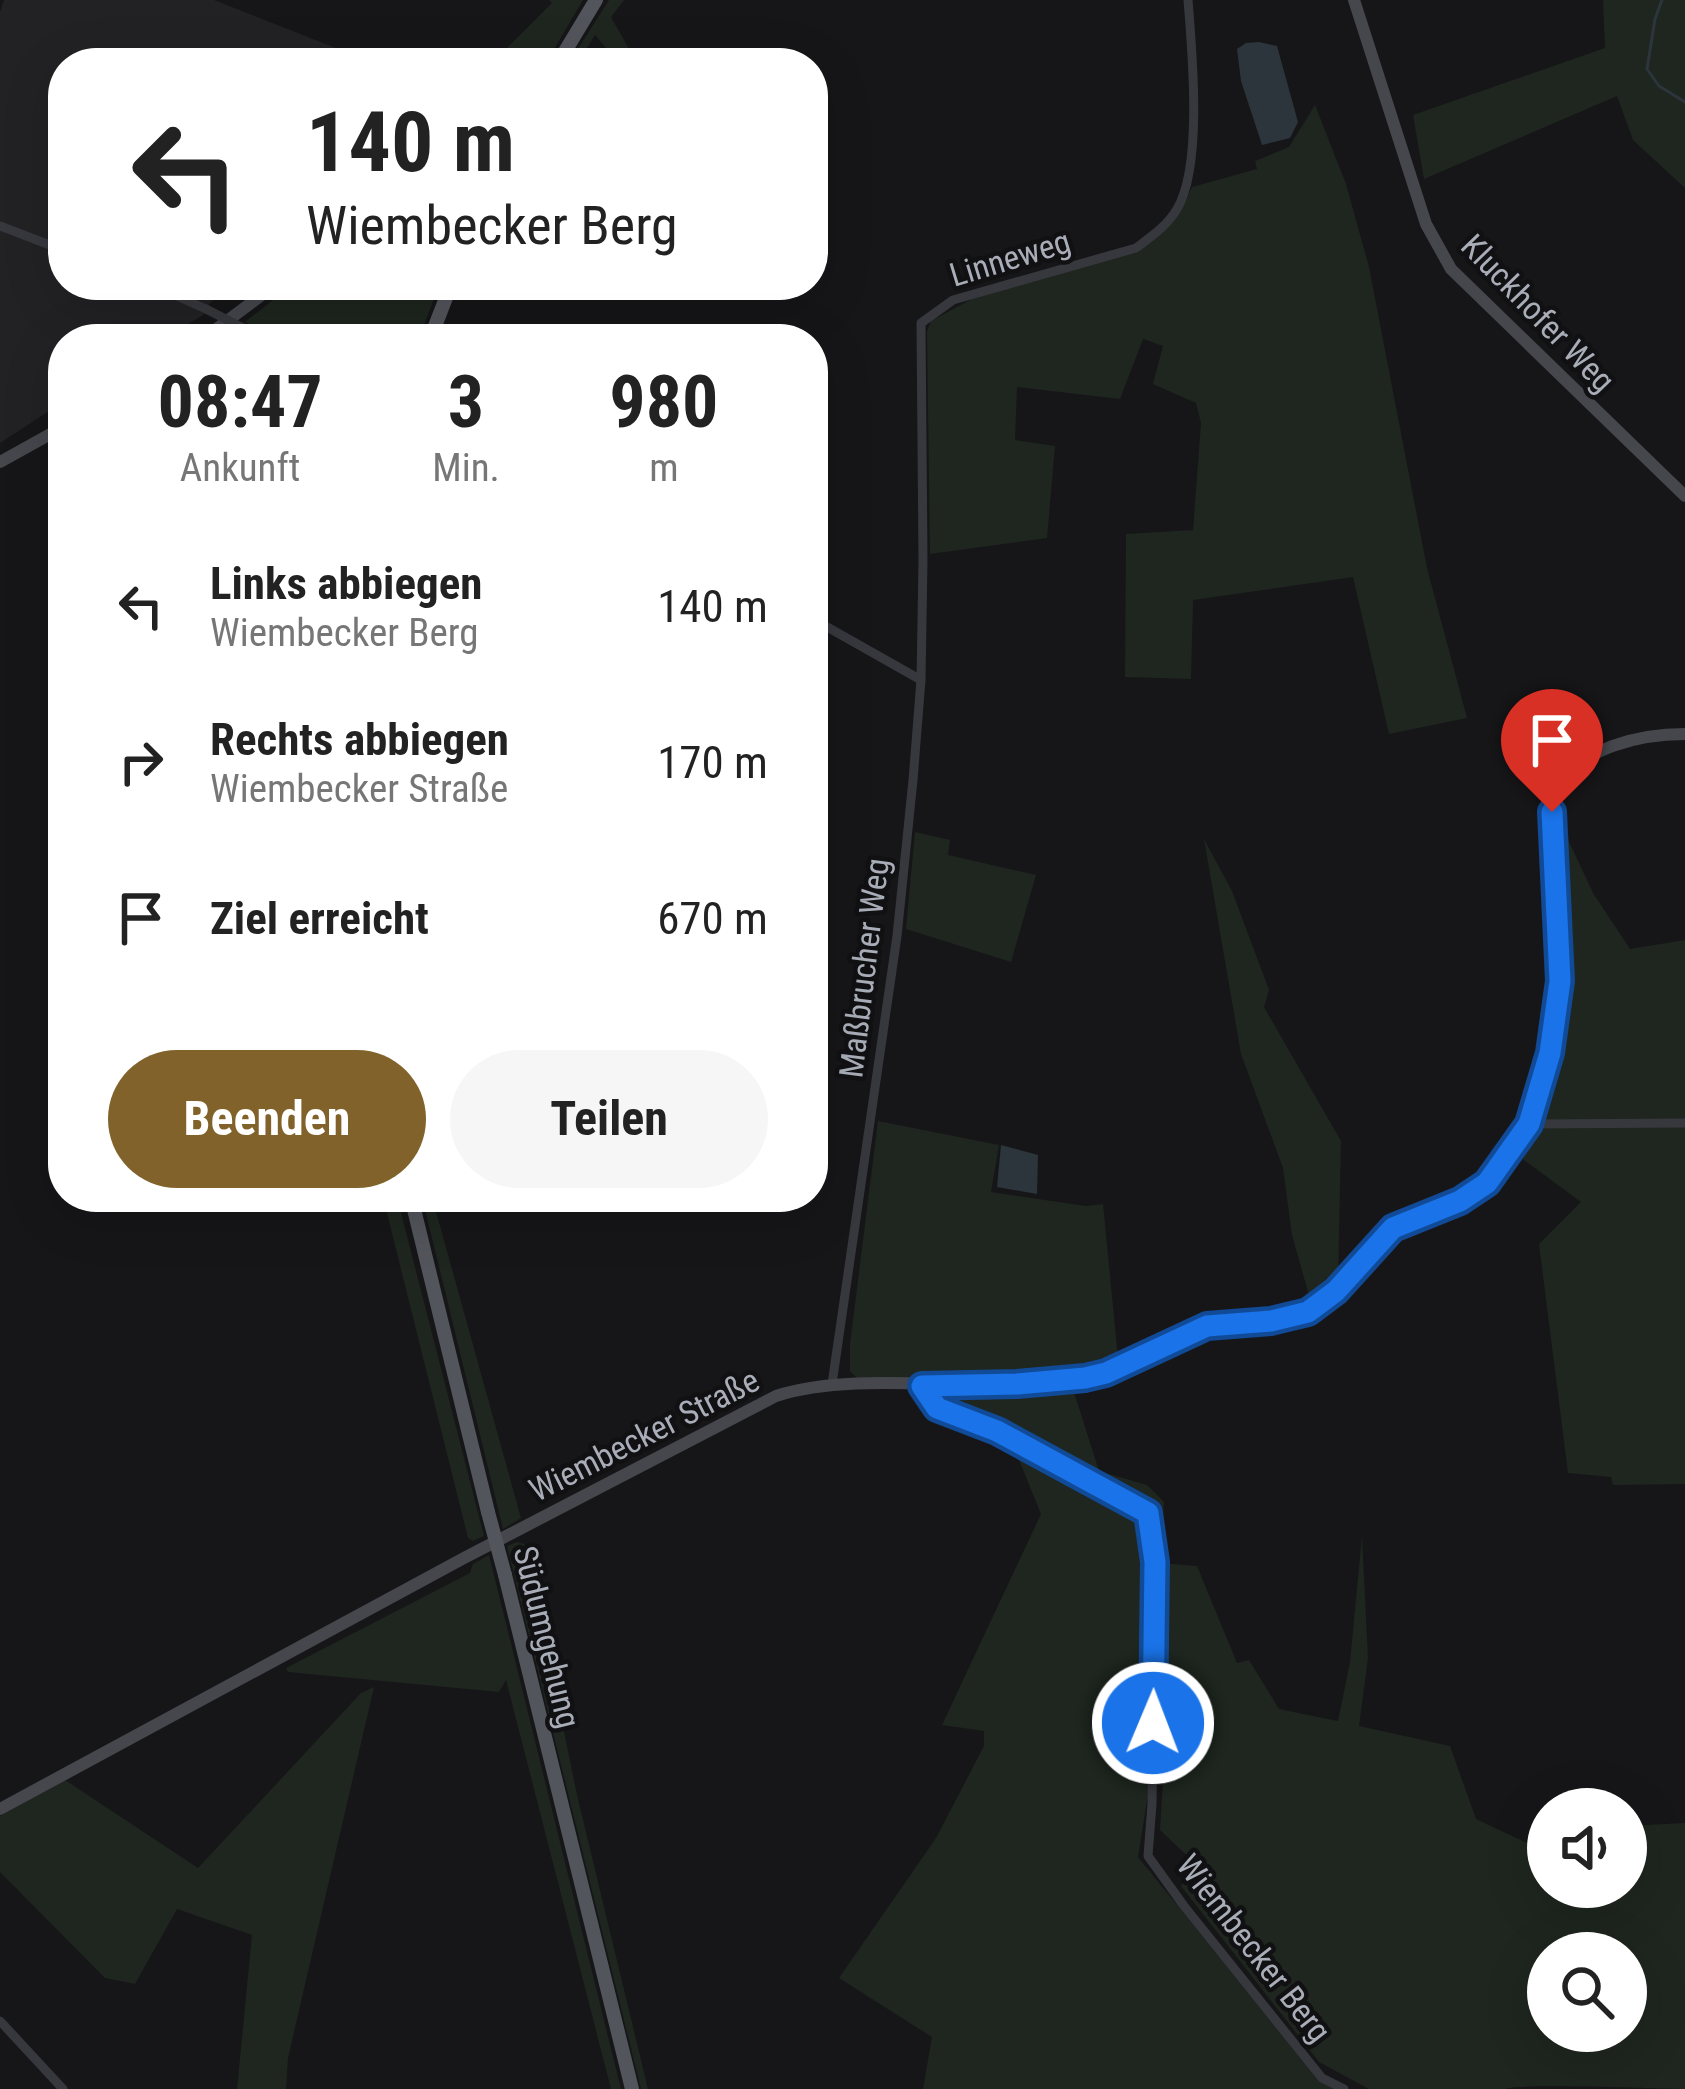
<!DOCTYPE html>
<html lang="de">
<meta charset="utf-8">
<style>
body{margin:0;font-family:"Roboto Condensed",sans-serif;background:#f6f6f6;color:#222;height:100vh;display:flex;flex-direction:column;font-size:45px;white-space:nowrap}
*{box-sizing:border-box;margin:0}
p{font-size:39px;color:#767676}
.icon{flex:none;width:66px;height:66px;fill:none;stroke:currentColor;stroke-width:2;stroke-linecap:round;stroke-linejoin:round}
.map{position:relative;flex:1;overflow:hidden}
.sheet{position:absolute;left:48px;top:324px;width:780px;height:888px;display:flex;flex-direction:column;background:#fff;border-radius:48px;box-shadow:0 12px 48px #0002}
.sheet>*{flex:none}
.hud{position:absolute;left:48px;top:48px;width:780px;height:252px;border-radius:48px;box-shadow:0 12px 48px #0002;background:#fff;color:#222;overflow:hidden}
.controls{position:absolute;left:1527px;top:1788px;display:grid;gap:24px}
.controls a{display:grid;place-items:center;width:120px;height:120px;border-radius:50%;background:#fff;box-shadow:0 12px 48px #0002;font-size:60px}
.pin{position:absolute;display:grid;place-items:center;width:102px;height:102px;color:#fff;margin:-123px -51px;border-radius:50% 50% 50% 0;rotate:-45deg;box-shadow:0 0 12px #0007}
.pin .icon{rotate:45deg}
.me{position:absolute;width:132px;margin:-66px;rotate:1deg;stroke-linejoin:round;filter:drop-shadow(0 0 9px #0008)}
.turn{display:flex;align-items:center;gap:42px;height:252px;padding:0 60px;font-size:54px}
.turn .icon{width:156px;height:156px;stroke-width:2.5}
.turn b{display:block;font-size:84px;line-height:102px}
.eta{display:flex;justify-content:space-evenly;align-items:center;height:204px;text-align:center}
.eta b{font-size:72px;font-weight:700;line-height:84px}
.cta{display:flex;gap:24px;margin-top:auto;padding:24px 60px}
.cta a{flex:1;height:138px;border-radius:72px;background:#80622a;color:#fff;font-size:48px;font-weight:700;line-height:138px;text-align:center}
.cta a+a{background:#f6f6f6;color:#222}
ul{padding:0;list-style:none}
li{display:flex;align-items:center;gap:36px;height:156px;padding:0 60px}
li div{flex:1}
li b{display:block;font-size:45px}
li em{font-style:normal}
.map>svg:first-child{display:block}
.built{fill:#222225}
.green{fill:#1e261f;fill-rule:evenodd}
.water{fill:#2c353c}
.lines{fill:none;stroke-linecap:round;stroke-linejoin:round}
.stream{stroke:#2c353c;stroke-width:3}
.street{stroke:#37383d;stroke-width:9}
.secondary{stroke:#45474d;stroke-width:12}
.primary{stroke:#53555c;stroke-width:14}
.street-bridge{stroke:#37383d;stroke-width:9}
.primary-bridge{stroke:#53555c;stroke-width:14}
.route-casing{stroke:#114b97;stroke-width:30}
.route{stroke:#1a73e8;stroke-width:21}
.labels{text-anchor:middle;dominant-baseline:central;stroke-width:9;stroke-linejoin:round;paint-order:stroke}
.street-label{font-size:33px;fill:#a8adb8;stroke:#111113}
</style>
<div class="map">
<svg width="1685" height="2089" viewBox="0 0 1685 2089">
<rect width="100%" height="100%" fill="#161618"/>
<polygon class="built" points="4,0 214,0 374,63 63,63 63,285 233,285 209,304 203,315 163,339 63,339 63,402 0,443 0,12"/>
<g class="green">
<polygon points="549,0 583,0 546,63 492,63 552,3"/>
<polygon points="609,0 624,0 611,17 637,63 619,63 595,35 578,63 569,63"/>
<polygon points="1603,0 1685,0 1685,188 1633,140 1617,96 1424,179 1413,115 1605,48"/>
<path d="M1315,105L1346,184L1369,267L1427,568L1467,718L1389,734L1353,577L1193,600L1191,679L1125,677L1126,534L1193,530L1201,423L1196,403L1153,384L1163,346L1143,339L1120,399L1017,387L1015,440L1055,446L1047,538L930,554L927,332L931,321L972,299L1139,250C1166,234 1180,216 1192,187L1257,169L1255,161L1289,147Z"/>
<polygon points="292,285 439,285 419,339 283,339 245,322"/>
<polygon points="1558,818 1593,893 1630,949 1685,940 1685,1119 1541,1121 1566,1009"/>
<polygon points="915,832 950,840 948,855 1036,875 1011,962 906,929"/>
<polygon points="1204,839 1232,891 1269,990 1264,1007 1341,1141 1338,1281 1310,1299 1292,1235 1283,1168 1241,1054"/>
<polygon points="878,1121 999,1145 991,1192 1086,1206 1103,1204 1118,1358 1101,1369 1067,1375 860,1381 850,1371 850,1344"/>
<polygon points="1542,1127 1685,1127 1685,1484 1613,1485 1611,1477 1568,1473 1539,1244 1581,1202 1516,1154 1533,1130"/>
<polygon points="383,1197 397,1197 484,1536 473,1541 468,1538"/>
<polygon points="422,1197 432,1197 521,1518 503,1529"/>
<path d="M1073,1389L1099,1471L1147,1485L1164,1502L1160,1563L1197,1566L1237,1663L1249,1660L1279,1709L1338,1721L1350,1662L1362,1536L1368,1658L1359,1726L1450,1746L1476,1819L1548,1853V1887H1626V1826L1685,1823V2089C1659,2089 1516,2083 1505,2089H1369L1319,2062L1181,1886L1198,1866L1160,1830L1169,1685L1166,1682L1138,1857L1320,2080L1337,2089H923L932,2037L839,1978L936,1838L984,1746V1731L942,1725L1041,1514L1015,1450L931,1409L930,1397L952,1392ZM1548,1953H1626V2031H1548Z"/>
<polygon points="517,1542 524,1544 528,1555 577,1795 648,2089 641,2089 507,1546"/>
<polygon points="489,1555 621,2089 611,2089 506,1680 499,1692 288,1672 286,1668 470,1573 473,1564"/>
<polygon points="374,1687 288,2058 286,2089 237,2089 252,1935 177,1909 135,1984 105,1978 0,1872 0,1816 65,1780 198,1868 361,1693"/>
</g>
<g class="water">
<polygon points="1259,42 1277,46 1298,122 1290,138 1262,145 1241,81 1237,49 1246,43"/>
<polygon points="1001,1145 1038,1155 1037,1194 997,1187"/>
</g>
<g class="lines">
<polyline class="stream" points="1662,0 1655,19 1647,69 1659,86 1685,102"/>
<g class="street">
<polyline points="0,226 63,250"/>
<polyline points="152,285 206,309"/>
<polyline points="813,619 921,680"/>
<polyline points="1529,1124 1685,1123"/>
<path d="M832,1384L897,936L913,780L921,680L923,561L921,323L953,300L1136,248C1152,236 1167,226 1177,209C1203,166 1192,51 1188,0"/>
<polyline points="922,1386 937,1408 997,1431 1148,1513 1155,1562 1152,1804 1148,1856 1184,1906 1322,2078 1344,2089"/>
<polyline points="0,2021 63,2089"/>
</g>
<g class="secondary">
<polyline points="1354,0 1426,224 1451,269 1685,496"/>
<polyline points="203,339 275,285"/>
<polyline points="0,462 63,427"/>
<path d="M0,1809L464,1558L776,1396C845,1374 938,1387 1011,1385C1044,1384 1080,1383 1110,1371C1144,1358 1173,1335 1209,1326C1247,1316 1289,1327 1323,1303C1351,1284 1365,1250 1392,1230C1428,1202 1469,1209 1500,1167C1562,1085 1561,988 1554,889C1552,859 1544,819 1558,790C1578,747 1642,734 1685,734"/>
</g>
<g class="primary">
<polyline points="558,63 596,0"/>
<polyline points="430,339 451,285"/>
<polyline points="411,1197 488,1512"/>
<polyline points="505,1575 632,2089"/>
</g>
<polyline class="street-bridge" points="206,309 253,333"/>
<polyline class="primary-bridge" points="488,1512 505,1575"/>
</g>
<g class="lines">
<defs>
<polyline id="route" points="1153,1723 1155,1562 1148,1513 997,1431 937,1408 922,1386 1017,1384 1085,1378 1106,1373 1207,1326 1271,1321 1308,1312 1336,1291 1393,1228 1460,1201 1487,1183 1529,1124 1550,1053 1560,981 1552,812"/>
</defs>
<use href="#route" class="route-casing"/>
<use href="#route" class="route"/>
</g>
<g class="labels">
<g class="street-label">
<text transform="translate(1010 258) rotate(-17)">Linneweg</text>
<text transform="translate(1538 313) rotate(46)">Kluckhofer Weg</text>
<text transform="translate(864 968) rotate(-83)">Maßbrucher Weg</text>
<text transform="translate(644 1435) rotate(-27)">Wiembecker Straße</text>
<text transform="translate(547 1637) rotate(76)">Südumgehung</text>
<text transform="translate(1254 1948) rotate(52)">Wiembecker Berg</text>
</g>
</g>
</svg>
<div class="controls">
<a><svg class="icon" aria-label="sound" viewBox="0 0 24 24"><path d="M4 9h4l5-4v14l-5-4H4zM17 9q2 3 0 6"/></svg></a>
<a><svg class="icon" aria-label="search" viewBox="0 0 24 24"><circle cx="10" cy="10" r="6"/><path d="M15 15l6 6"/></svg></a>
</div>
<div class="pin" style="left:1552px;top:812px;background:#d93025"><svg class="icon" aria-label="arrive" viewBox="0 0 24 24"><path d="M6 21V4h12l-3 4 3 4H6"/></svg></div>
<svg class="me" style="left:1153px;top:1723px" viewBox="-20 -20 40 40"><circle r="17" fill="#1a73e8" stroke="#fff" stroke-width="3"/><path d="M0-11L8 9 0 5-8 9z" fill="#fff"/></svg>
<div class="hud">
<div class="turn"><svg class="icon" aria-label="left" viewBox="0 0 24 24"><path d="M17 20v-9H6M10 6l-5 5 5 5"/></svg><div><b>140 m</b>Wiembecker Berg</div></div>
</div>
<section class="sheet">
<div class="eta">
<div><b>08:47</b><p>Ankunft</p></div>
<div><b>3</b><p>Min.</p></div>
<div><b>980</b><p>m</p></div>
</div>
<ul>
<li><svg class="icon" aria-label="left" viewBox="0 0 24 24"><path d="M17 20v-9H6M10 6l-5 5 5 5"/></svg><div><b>Links abbiegen</b><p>Wiembecker Berg</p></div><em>140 m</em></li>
<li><svg class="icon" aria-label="right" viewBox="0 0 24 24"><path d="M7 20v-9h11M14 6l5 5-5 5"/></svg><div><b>Rechts abbiegen</b><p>Wiembecker Straße</p></div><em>170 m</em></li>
<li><svg class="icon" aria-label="arrive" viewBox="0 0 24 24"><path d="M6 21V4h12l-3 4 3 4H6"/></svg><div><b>Ziel erreicht</b></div><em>670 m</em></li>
</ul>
<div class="cta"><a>Beenden</a><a>Teilen</a></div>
</section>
</div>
